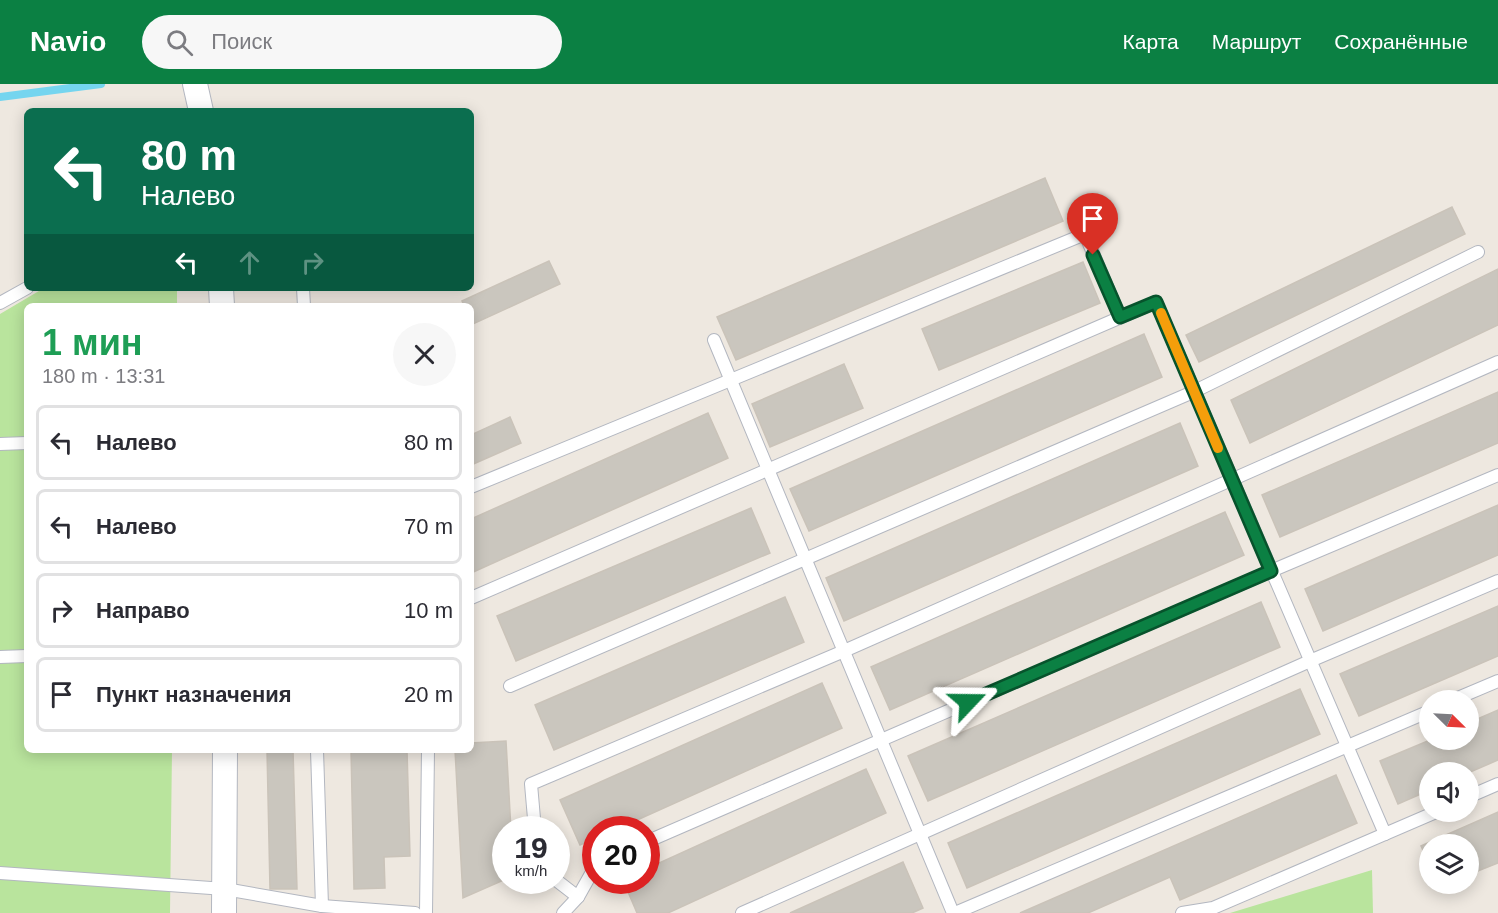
<!DOCTYPE html>
<html lang="ru">
<meta charset="utf-8">
<style>
body{margin:0;font-family:Helvetica,sans-serif;background:#f7f7f7;color:#2b2b33;height:100vh;display:flex;flex-direction:column;font-size:22px;white-space:nowrap}
*{box-sizing:border-box;margin:0}
p{font-size:20px;color:#7c7c81}
.icon{flex:none;width:33px;height:33px;fill:none;stroke:currentColor;stroke-width:2;stroke-linecap:round;stroke-linejoin:round}
.map{position:relative;flex:1;overflow:hidden}
.drawer{position:absolute;left:24px;top:219px;width:450px;height:450px;display:flex;flex-direction:column;background:#fff;border-radius:9px;box-shadow:0 3px 15px #0003}
.drawer>*{flex:none}
.guide{position:absolute;left:24px;top:24px;width:450px;height:183px;border-radius:9px;box-shadow:0 3px 15px #0003;background:#0b6e4f;color:#fff;overflow:hidden}
.needle{width:39px;rotate:114deg}
.controls{position:absolute;left:1419px;top:606px;display:grid;gap:12px}
.controls a{display:grid;place-items:center;width:60px;height:60px;border-radius:50%;background:#fff;box-shadow:0 3px 15px #0003;font-size:30px}
.speed{position:absolute;left:492px;top:732px;display:flex;gap:12px;font-size:30px;font-weight:700;text-align:center}
.speed>*{display:grid;place-content:center;width:78px;height:78px;border-radius:50%;background:#fff;box-shadow:0 3px 15px #0003;line-height:1}
.speed small{font-size:15px;font-weight:400}
.speed .limit{border:9px solid #d22;background:#fff;color:#111}
.pin{position:absolute;display:grid;place-items:center;width:51px;height:51px;color:#fff;margin:-62px -26px;border-radius:50% 50% 50% 0;rotate:-45deg;box-shadow:0 0 6px #0007}
.pin .icon{rotate:45deg}
.me{position:absolute;width:66px;margin:-33px;rotate:67deg;stroke-linejoin:round;filter:drop-shadow(0 0 4px #0008)}
.turn{display:flex;align-items:center;gap:21px;height:126px;padding:0 18px;font-size:27px}
.turn .icon{width:78px;height:78px;stroke-width:2.5}
.turn b{display:block;font-size:42px;line-height:51px}
.lanes{display:flex;align-items:center;height:57px;padding:0 18px;background:#0003;justify-content:center;gap:30px;direction:ltr}
.lanes .off{opacity:.35}
.round{display:grid;place-items:center;flex:none;width:63px;height:63px;border-radius:32px;background:#f7f7f7}
.overview{display:flex;align-items:center;justify-content:space-between;height:102px;padding:0 18px}
h1{font-size:36px;font-weight:800;line-height:45px;color:#1e9e55}
ul{padding:0;list-style:none}
li{display:flex;align-items:center;gap:18px;height:75px;margin:0 12px 9px;padding:0 6px;border:3px solid #e1e1e2;border-radius:9px}
li div{flex:1}
li b{display:block;font-size:22px}
li em{font-style:normal}
header{display:flex;align-items:center;gap:36px;box-sizing:border-box;height:84px;padding:0 30px;background:#0b8043;color:#fff}
header strong{font-size:28px}
nav{display:flex;gap:33px;margin-inline-start:auto;font-size:21px}
.search{width:420px;height:54px;background:#f7f7f7;display:flex;align-items:center;gap:15px;box-sizing:border-box;padding:0 21px;border-radius:33px;color:#7c7c81;font-size:22px}
.map>svg:first-child{display:block}
.green{fill:#b9e49d}
.lines{fill:none;stroke-linecap:round;stroke-linejoin:round}
.stream{stroke:#75d5ef;stroke-width:8}
.building{fill:#cac6be;stroke:#cac3b9;stroke-width:1.5}
.service-casing{stroke:#b3b7c0;stroke-width:14}
.minor-casing{stroke:#b3b7c0;stroke-width:26}
.service{stroke:#fff;stroke-width:12}
.minor{stroke:#fff;stroke-width:24}
.route-casing{stroke:#07532c;stroke-width:15}
.route{stroke:#0b8043;stroke-width:10}
.slow{stroke:#f59e0b;stroke-width:10}
</style>
<header>
<strong>Navio</strong>
<div class="search"><svg class="icon" aria-label="search" viewBox="0 0 24 24"><circle cx="10" cy="10" r="6"/><path d="M15 15l6 6"/></svg>Поиск</div>
<nav><a>Карта</a><a>Маршрут</a><a>Сохранённые</a></nav>
</header>
<div class="map">
<svg width="1498" height="829" viewBox="0 0 1498 829">
<rect width="100%" height="100%" fill="#eee8e0"/>
<g class="green">
<polygon points="44,204 177,204 177,222 27,222 27,666 172,666 170,829 0,829 0,230"/>
<polygon points="1372,786 1373,829 1230,829"/>
</g>
<g class="lines">
<polyline class="stream" points="0,13 101,0"/>
</g>
<g class="building">
<polygon points="1045,94 1063,137 736,276 717,233"/>
<polygon points="1452,123 1465,150 1199,278 1186,251"/>
<polygon points="549,177 560,200 473,240 471,222 464,222 462,217"/>
<polygon points="1083,178 1100,219 939,286 922,245"/>
<polygon points="1498,185 1498,241 1250,359 1231,316"/>
<polygon points="1144,250 1162,293 809,447 790,405"/>
<polygon points="844,280 863,324 770,363 752,320"/>
<polygon points="1498,308 1498,359 1280,453 1262,411"/>
<polygon points="708,329 728,374 471,489 471,435"/>
<polygon points="510,333 521,359 471,381 471,351"/>
<polygon points="1180,339 1198,382 844,537 826,494"/>
<polygon points="1498,421 1498,471 1323,547 1305,505"/>
<polygon points="751,424 770,469 516,577 497,532"/>
<polygon points="1225,428 1244,471 890,626 871,583"/>
<polygon points="785,513 804,558 554,666 535,621"/>
<polygon points="1261,518 1280,563 928,717 908,672"/>
<polygon points="1498,522 1498,572 1359,632 1340,590"/>
<polygon points="822,599 842,644 615,746 596,746 596,754 580,761 560,716"/>
<polygon points="1300,605 1320,650 967,804 948,759"/>
<polygon points="1498,626 1498,676 1468,689 1430,688 1430,706 1398,720 1380,677 1430,656 1468,656 1468,639"/>
<polygon points="506,657 511,746 506,746 506,795 463,814 455,666 471,666 471,659"/>
<polygon points="267,666 293,666 297,805 270,805"/>
<polygon points="351,666 407,666 410,772 384,773 385,804 354,805"/>
<polygon points="866,685 886,729 668,829 637,829 623,796 646,796 646,785"/>
<polygon points="1336,691 1357,739 1180,816 1170,793 1088,829 1020,829"/>
<polygon points="1498,728 1498,779 1468,791 1468,760 1430,760 1430,782 1421,762"/>
<polygon points="903,778 923,824 912,829 790,829"/>
</g>
<g class="lines">
<defs>
<g id="service">
<polyline points="303,204 304,222"/>
<polyline points="0,219 27,204"/>
<polyline points="714,256 953,829"/>
<polyline points="0,360 27,359"/>
<polyline points="471,403 1085,150 1120,233"/>
<polyline points="471,514 1156,218 1385,750"/>
<polyline points="0,573 27,572"/>
<polyline points="510,602 1193,308 1478,168"/>
<polyline points="1453,616 1498,597"/>
<polyline points="317,666 322,822"/>
<polyline points="1468,713 1498,700"/>
<polyline points="535,746 531,700 844,567 1498,278"/>
<polyline points="646,758 1271,487 1498,391"/>
<polyline points="0,789 225,805 322,822 415,829"/>
<polyline points="556,796 578,813"/>
<polyline points="426,829 428,666"/>
<polyline points="563,829 578,813 596,781"/>
<polyline points="742,829 1310,577 1498,497"/>
<polyline points="955,829 1430,627"/>
<polyline points="1182,829 1213,824 1436,728"/>
</g>
<g id="minor">
<polyline points="195,0 201,27"/>
<polyline points="221,204 222,222"/>
<polyline points="224,829 225,666"/>
</g>
</defs>
<use href="#service" class="service-casing"/>
<use href="#minor" class="minor-casing"/>
<use href="#service" class="service"/>
<use href="#minor" class="minor"/>
</g>
<g class="lines">
<defs>
<polyline id="route" points="968,618 1271,487 1156,218 1120,233 1093,171"/>
</defs>
<use href="#route" class="route-casing"/>
<use href="#route" class="route"/>
<polyline class="slow" points="1161,229 1218,364"/>
</g>
</svg>
<div class="controls">
<a><svg class="needle" viewBox="-14 -14 28 28"><path d="M0-13l5 13h-10z" fill="#e53935"/><path d="M0 13l5-13h-10z" fill="#7c7c81"/></svg></a>
<a><svg class="icon" aria-label="sound" viewBox="0 0 24 24"><path d="M4 9h4l5-4v14l-5-4H4zM17 9q2 3 0 6"/></svg></a>
<a><svg class="icon" aria-label="layers" viewBox="0 0 24 24"><path d="M12 4l9 5-9 5-9-5zM3 14l9 5 9-5"/></svg></a>
</div>
<div class="speed"><div>19<small>km/h</small></div><div class="limit">20</div></div>
<div class="pin" style="left:1093px;top:171px;background:#d93025"><svg class="icon" aria-label="arrive" viewBox="0 0 24 24"><path d="M6 21V4h12l-3 4 3 4H6"/></svg></div>
<svg class="me" style="left:968px;top:618px" viewBox="-20 -20 40 40"><path d="M0-17L14 15 0 8-14 15z" fill="#0b8043" stroke="#fff" stroke-width="4"/></svg>
<div class="guide">
<div class="turn"><svg class="icon" aria-label="left" viewBox="0 0 24 24"><path d="M17 20v-9H6M10 6l-5 5 5 5"/></svg><div><b>80 m</b>Налево</div></div>
<div class="lanes"><svg class="icon" aria-label="left" viewBox="0 0 24 24"><path d="M17 20v-9H6M10 6l-5 5 5 5"/></svg><svg class="icon off" aria-label="ahead" viewBox="0 0 24 24"><path d="M12 20V5M6 11l6-6 6 6"/></svg><svg class="icon off" aria-label="right" viewBox="0 0 24 24"><path d="M7 20v-9h11M14 6l5 5-5 5"/></svg></div>
</div>
<section class="drawer">
<div class="overview"><div><h1>1 мин</h1><p>180 m · 13:31</p></div><a class="round"><svg class="icon" aria-label="close" viewBox="0 0 24 24"><path d="M6 6l12 12M18 6L6 18"/></svg></a></div>
<ul>
<li><svg class="icon" aria-label="left" viewBox="0 0 24 24"><path d="M17 20v-9H6M10 6l-5 5 5 5"/></svg><div><b>Налево</b></div><em>80 m</em></li>
<li><svg class="icon" aria-label="left" viewBox="0 0 24 24"><path d="M17 20v-9H6M10 6l-5 5 5 5"/></svg><div><b>Налево</b></div><em>70 m</em></li>
<li><svg class="icon" aria-label="right" viewBox="0 0 24 24"><path d="M7 20v-9h11M14 6l5 5-5 5"/></svg><div><b>Направо</b></div><em>10 m</em></li>
<li><svg class="icon" aria-label="arrive" viewBox="0 0 24 24"><path d="M6 21V4h12l-3 4 3 4H6"/></svg><div><b>Пункт назначения</b></div><em>20 m</em></li>
</ul>
</section>
</div>
